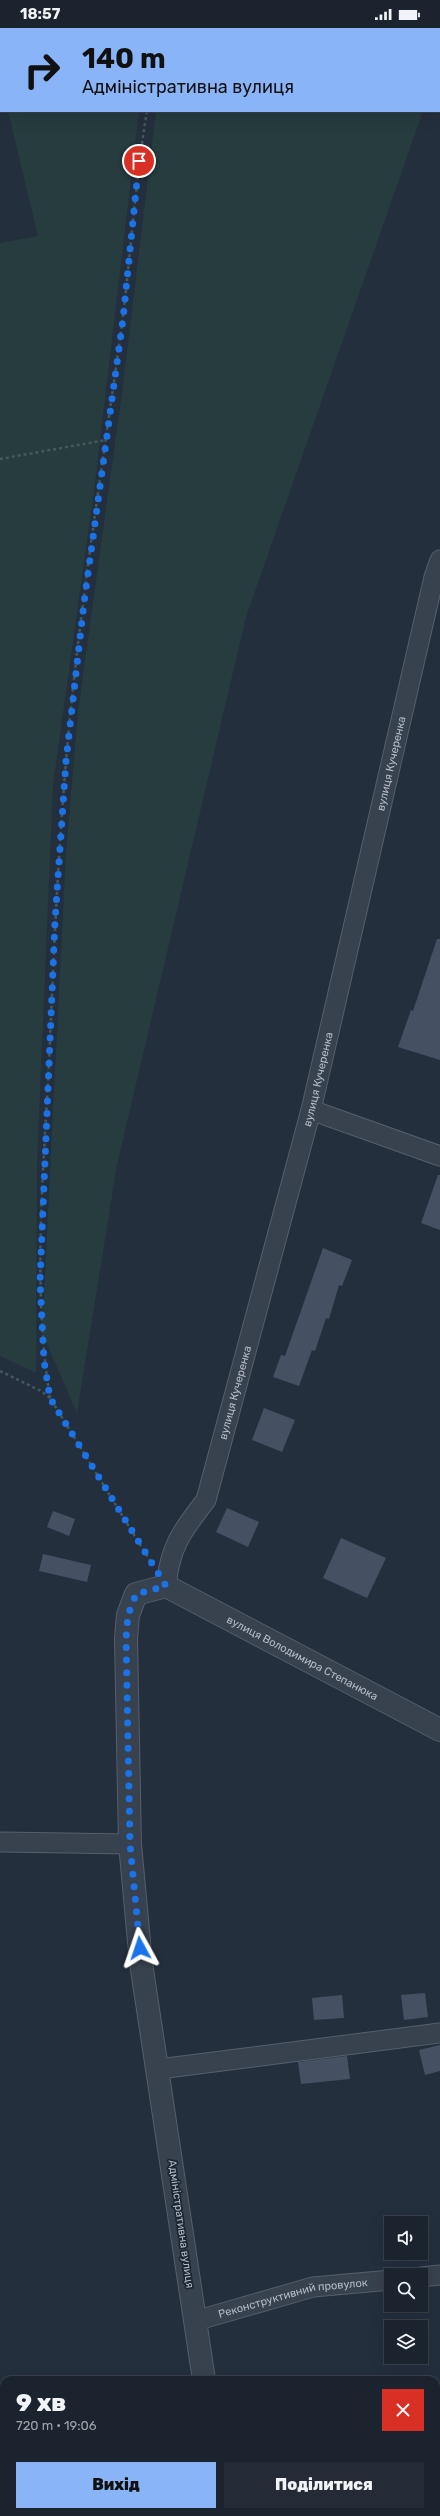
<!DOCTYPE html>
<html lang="uk">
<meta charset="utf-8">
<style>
body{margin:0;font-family:Rubik,sans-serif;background:#242b36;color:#f1f3f6;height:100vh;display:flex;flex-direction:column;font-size:15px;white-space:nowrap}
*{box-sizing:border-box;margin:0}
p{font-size:13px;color:#a0a4aa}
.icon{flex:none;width:22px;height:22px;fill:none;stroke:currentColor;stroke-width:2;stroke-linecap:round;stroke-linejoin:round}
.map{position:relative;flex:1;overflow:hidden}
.drawer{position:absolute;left:0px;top:2348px;width:440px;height:140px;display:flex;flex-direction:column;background:#1b232e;border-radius:12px 12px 0 0;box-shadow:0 4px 16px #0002,0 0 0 1px #39404a}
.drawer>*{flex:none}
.hud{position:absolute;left:0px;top:0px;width:440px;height:84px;box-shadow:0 4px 16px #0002,0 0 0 1px #39404a;background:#8ab4f8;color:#111;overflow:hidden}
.fabs{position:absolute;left:384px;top:2188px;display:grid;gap:8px}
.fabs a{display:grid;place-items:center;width:44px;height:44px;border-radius:0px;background:#1b232e;box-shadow:0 4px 16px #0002,0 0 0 1px #39404a;font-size:20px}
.pin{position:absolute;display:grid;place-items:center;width:34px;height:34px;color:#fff;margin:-17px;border:2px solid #fff;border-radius:50%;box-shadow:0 1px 4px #0007}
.me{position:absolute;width:44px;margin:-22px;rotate:355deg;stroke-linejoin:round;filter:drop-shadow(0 0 3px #0008)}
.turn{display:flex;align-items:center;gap:14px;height:84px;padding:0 16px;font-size:18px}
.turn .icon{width:52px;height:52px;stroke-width:2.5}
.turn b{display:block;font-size:28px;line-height:34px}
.round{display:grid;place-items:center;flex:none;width:42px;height:42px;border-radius:0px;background:#242b36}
.headline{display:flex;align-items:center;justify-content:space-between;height:68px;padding:0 16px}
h1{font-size:24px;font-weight:800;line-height:30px}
.action{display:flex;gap:8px;margin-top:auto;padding:8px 16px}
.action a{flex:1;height:46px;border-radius:0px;background:#8ab4f8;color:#111;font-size:16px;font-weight:800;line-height:46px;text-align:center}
.action a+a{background:#242b36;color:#f1f3f6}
.status{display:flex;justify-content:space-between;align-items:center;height:28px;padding:0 20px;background:#1b232e;direction:ltr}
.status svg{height:11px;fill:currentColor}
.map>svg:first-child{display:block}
.green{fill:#263c3f}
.building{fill:#455162}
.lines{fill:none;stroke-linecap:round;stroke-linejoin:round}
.service-casing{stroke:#565f6c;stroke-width:11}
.minor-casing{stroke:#565f6c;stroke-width:21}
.tertiary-casing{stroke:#565f6c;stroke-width:24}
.path{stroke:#44595c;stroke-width:2.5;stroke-dasharray:3 3;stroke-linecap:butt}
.service{stroke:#38414e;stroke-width:9}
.minor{stroke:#38414e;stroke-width:19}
.tertiary{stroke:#38414e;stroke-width:22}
.route{stroke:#1a73e8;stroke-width:7;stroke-dasharray:0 12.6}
.labels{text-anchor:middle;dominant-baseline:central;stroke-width:3.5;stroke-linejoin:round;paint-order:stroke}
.street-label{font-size:11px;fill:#b4bcc9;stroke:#1d2633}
</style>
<div class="status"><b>18:57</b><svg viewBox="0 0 49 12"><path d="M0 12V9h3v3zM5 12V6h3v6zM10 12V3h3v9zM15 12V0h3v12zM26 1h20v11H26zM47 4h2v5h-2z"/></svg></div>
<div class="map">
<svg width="440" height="2488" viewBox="0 0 440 2488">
<rect width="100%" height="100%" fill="#242f3e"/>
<g class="green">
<polygon points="0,0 150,0 1,1 1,55"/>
<polygon points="8,83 139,83 94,463 53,757 37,1136 36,1345 0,1328 0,215 38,208"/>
<polygon points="156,83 423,83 246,589 117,1137 77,1385 42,1305 66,825 78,684 123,357"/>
</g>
<g class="building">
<polygon points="437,911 440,911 440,1032 398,1019 411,982 413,983"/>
<polygon points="438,1147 440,1147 440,1202 421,1195"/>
<polygon points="323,1220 352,1232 342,1258 339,1257 329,1291 326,1290 315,1323 312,1322 299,1358 273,1349 281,1327 285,1328"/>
<polygon points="264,1380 295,1392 282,1424 252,1412"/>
<polygon points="227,1480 259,1494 248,1519 216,1504"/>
<polygon points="53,1483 75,1491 69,1508 47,1499"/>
<polygon points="341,1510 386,1530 367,1570 323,1550"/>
<polygon points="43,1526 91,1537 87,1554 39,1543"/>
<polygon points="425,1965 428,1989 404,1992 401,1967"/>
<polygon points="342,1967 344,1990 314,1992 312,1970"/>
<polygon points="440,2017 440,2043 425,2047 419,2022"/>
<polygon points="347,2028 350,2051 301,2056 298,2034"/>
</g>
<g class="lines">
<defs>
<polyline id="service" points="229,1 229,0"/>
<g id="minor">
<polyline points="311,1082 440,1128"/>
<path id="s1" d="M166,1558C170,1518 182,1503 206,1472L311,1082L434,549L440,532"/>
<polyline points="0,1814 130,1816"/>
<polyline points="159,2041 440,2005"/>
<polyline points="421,2249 440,2247"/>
<path id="s2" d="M195,2293L313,2259L391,2252"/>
<polyline points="0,2422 4,2426"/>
<polyline points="64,2484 68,2488"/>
</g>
<g id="tertiary">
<path id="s3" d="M204,2352L141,1935L130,1816L126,1610L128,1587L136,1566L166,1558L440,1702"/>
<polyline points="223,2484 224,2488"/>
</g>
</defs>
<use href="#service" class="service-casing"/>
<use href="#minor" class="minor-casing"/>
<use href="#tertiary" class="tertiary-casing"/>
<g class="path">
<polyline points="160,1 160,0"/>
<polyline points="439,75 440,75"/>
<polyline points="0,431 106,412"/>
<polyline points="0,1343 41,1363 50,1370 152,1536"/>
<path d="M50,1370C31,1252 45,1131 50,1013C54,920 58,827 66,734C78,588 102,442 122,296C131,225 135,154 147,83"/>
</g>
<use href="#service" class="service"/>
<use href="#minor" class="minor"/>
<use href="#tertiary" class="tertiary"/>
</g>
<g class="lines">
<polyline class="route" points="139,133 123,291 84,575 66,733 55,893 40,1253 44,1333 50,1370 166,1558 136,1566 128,1587 126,1610 130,1816 140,1920"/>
</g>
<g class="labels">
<g class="street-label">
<text stroke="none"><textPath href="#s1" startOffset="856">вулиця Кучеренка</textPath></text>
<text stroke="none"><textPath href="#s1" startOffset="532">вулиця Кучеренка</textPath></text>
<text stroke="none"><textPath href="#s1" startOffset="208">вулиця Кучеренка</textPath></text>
<text stroke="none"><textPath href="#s3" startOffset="978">вулиця Володимира Степанюка</textPath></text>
<text transform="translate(181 2196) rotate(82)">Адміністративна вулиця</text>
<text stroke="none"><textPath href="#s2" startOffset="101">Реконструктивний провулок</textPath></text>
</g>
</g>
</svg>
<div class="fabs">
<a><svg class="icon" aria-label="sound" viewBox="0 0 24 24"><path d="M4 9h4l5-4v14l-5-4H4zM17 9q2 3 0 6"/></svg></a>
<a><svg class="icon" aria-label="search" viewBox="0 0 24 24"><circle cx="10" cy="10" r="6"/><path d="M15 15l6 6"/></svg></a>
<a><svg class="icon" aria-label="layers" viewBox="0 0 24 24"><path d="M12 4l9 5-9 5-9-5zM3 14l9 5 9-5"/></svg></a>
</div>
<div class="pin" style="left:139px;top:133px;background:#d93025"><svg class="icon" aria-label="arrive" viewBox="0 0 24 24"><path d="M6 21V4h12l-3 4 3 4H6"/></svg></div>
<svg class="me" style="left:140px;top:1920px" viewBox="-20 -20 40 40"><path d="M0-17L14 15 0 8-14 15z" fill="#1a73e8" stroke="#fff" stroke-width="4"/></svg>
<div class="hud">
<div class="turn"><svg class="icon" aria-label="right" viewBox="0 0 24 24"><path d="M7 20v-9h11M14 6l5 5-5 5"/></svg><div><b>140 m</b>Адміністративна вулиця</div></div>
</div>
<section class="drawer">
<div class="headline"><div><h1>9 хв</h1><p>720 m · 19:06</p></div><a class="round" style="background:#d93025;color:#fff"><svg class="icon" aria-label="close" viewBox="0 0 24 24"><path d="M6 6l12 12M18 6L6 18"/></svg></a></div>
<div class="action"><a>Вихід</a><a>Поділитися</a></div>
</section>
</div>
